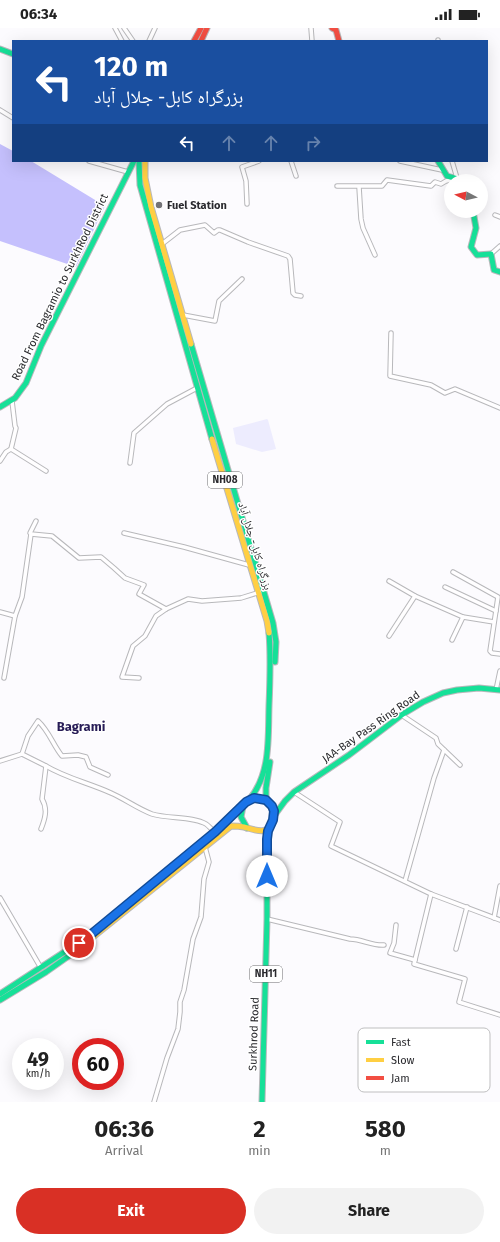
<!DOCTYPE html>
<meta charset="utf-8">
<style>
body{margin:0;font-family:"Fira Sans","Noto Naskh Arabic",sans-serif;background:#f2f2f2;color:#222;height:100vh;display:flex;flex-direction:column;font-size:15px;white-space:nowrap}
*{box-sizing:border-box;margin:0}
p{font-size:13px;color:#767676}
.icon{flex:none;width:22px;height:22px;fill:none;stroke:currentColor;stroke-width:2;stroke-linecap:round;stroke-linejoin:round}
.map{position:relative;height:1074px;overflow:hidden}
.details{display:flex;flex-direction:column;background:#fff;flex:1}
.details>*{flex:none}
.banner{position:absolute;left:12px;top:12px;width:476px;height:122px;border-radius:0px;box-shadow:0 4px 16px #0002;background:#1a4fa0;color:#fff;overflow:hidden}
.needle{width:26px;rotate:277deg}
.fabs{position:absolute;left:444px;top:146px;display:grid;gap:8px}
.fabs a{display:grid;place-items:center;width:44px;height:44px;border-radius:50%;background:#fff;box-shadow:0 4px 16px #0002;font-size:20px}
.speed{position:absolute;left:12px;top:1010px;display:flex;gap:8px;font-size:20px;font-weight:700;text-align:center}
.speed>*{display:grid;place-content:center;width:52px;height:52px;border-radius:50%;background:#fff;box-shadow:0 4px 16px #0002;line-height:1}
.speed small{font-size:10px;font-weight:400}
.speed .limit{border:6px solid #d22;background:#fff;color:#111}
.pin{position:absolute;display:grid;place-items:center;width:34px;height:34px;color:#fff;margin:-17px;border:2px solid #fff;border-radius:50%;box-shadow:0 1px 4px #0007}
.me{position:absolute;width:44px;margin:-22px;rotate:0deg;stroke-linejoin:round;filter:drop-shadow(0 0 3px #0008)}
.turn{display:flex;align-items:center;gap:14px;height:84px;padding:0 16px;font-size:18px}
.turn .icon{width:52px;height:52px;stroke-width:2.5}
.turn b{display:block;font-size:28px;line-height:34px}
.lanes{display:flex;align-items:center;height:38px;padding:0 16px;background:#0003;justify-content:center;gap:20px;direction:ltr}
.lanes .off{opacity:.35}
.eta{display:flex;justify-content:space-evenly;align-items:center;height:68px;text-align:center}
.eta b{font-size:24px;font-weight:700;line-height:28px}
.action{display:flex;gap:8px;margin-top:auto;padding:8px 16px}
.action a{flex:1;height:46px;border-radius:24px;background:#d93025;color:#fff;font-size:16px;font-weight:700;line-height:46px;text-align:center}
.action a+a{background:#f2f2f2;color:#222}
.status{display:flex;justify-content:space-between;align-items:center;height:28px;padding:0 20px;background:#fff;direction:ltr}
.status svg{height:11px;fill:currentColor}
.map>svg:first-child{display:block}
.green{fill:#edecfe}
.water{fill:#c5c0fd}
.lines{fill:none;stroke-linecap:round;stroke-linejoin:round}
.street-casing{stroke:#b8b8bb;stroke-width:5.5}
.fast-casing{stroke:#b8b8bb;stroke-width:7}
.slow-casing{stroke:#b8b8bb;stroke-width:7}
.jam-casing{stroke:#b8b8bb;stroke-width:7}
.street{stroke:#fffeff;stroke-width:3.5}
.fast{stroke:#16e098;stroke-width:5}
.slow{stroke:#ffcf43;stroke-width:5}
.jam{stroke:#f24e42;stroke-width:5}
.route-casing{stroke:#114b97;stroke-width:10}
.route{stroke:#1a73e8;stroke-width:7}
.poi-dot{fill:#747377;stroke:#fff;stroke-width:1.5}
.labels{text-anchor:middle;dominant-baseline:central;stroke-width:3;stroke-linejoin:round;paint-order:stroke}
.shield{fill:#fff;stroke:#6a6a6d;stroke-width:1}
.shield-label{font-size:10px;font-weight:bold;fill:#2a2a2e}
.poi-label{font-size:11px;font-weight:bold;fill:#2a2a2e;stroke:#fff;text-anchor:start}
.street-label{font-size:11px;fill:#2a2a2e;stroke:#fff}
.quarter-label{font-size:13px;font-weight:bold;fill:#281d57;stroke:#fff}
.key{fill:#fff;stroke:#bfbfc0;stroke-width:1}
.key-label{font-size:11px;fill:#2a2a2e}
</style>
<div class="status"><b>06:34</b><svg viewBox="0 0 49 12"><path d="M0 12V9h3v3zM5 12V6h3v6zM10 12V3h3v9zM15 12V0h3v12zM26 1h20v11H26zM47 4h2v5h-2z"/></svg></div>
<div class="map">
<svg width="500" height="1074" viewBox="0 0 500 1074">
<rect width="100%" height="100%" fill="#fcfbfe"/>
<polygon class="green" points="267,391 268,392 276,421 262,424 236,416 233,400"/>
<polygon class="water" points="0,116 13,123 13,133 31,133 105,178 76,239 0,213"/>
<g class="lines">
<defs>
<g id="street">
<polyline points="115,0 122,13"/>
<polyline points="124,0 133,13"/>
<polyline points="311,0 312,13"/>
<polyline points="149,13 155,0"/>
<polyline points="438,13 438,12"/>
<polyline points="0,82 13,90"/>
<polyline points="89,133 128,144"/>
<polyline points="291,133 296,148"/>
<polyline points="400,133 442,142"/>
<polyline points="337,158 382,158 387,152 431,158 435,154 441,156 446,153 457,150 452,133"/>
<polyline points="359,159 361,191 363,200 375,227"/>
<polyline points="247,176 246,153 242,139 259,133"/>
<polyline points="495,187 500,189"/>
<polyline points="162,216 180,202 205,197 214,205 218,202 220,202 248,214 288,228 290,231 293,265 295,267 301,268"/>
<polyline points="491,226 500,218"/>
<polyline points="183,287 215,293 219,273 242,251"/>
<polyline points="391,305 390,348 431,357 445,365 455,361 500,380"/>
<polyline points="12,373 15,398 16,400 11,421 46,443"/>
<polyline points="0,433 6,424 11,421"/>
<polyline points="130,435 134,405 167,376 197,360"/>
<polyline points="124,505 184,519 249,537"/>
<polyline points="31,506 52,508 79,530 101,529 114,540 125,550 144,557 139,566 166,581"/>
<polyline points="453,544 498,569 490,623 492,625 500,626"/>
<polyline points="389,553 415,568 463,589 494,594"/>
<polyline points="445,559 496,583"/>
<polyline points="0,584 15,588"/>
<polyline points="389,608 415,568"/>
<polyline points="452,612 463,589"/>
<polyline points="4,650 15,588 22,569 31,506 30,505 36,493"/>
<polyline points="139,650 122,649 133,618 145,608 156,588 166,581 188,571 202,573 241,570 260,564"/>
<polyline points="496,662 500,643"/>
<polyline points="403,688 436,710 438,716 460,737"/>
<path d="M22,726L28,708L38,693C49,703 53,717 62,728L78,727L86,729L90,739L108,747"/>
<path d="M0,733L22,726L46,738L42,771C48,781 45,791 41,801"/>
<path d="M46,738C66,750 89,755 111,765C125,771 138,781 152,786C168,791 193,788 206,796C209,798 212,802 215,804"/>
<polyline points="294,764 340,794 331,818 431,866 500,892"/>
<polyline points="405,853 434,750 444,722"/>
<polyline points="431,866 414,936 465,951 459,974 500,987"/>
<polyline points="0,870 41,940"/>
<polyline points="494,890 500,858"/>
<path d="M267,891L350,911C362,911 372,918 384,917"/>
<polyline points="396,897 394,915 390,925 415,932"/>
<polyline points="456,921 467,879"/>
<polyline points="154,1074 167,1030 178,1001 180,984 180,974 184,962 193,911 201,889 204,851 209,834 205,819"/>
</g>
<g id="fast">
<polyline points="0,21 13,26"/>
<polyline points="139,133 140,157 212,411"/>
<polyline points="438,133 447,148 465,153"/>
<polyline points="473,183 476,200 471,219 477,227 491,226 494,242 500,244"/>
<polyline points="191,316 273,595 276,614 275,634"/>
<polyline points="0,379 15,370 26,355 41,318 134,133"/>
<path d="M249,772C271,746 268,710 269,678C270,654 271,629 269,605"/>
<polyline points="266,772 266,760 270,734"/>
<polyline points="243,778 241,789 247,800"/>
<polyline points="274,788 285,773 294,764 349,727 403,686 423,674 443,665 457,662 479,660 500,662"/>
<polyline points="0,966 89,908 215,804 249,772 258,771 267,774"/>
<polyline points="0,972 46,944 73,925"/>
<polyline points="262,1074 267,891 267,811 271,796"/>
</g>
<g id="slow">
<polyline points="145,133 145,150 151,179 191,316"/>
<polyline points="212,411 267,593 269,605"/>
<path d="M73,925L231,798C235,798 239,798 244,799C255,802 271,809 274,790C275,784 272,778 267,774"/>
</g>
<g id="jam">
<polyline points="332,0 336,2 339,13"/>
<polyline points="194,13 201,0"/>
<polyline points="201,13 207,0"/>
</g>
</defs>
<use href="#street" class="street-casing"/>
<use href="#fast" class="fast-casing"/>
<use href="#slow" class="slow-casing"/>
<use href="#jam" class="jam-casing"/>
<use href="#street" class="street"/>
<use href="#fast" class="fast"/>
<use href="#slow" class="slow"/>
<use href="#jam" class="jam"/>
</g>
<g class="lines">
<defs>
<polyline id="route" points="79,915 89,908 215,804 246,774 254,770 266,772 272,778 274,783 273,792 268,803 267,811 267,848"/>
</defs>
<use href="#route" class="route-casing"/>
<use href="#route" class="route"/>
</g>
<circle class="poi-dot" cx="159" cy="177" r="4"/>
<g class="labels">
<g class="shield">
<rect x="208" y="444" width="34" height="16" rx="3"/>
<rect x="250" y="938" width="32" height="16" rx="3"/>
</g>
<g class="shield-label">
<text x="225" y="452">NH08</text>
<text x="266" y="946">NH11</text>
</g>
<g class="poi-label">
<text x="167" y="177">Fuel Station</text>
</g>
<g class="street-label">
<text transform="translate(60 259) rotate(-64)">Road From Bagramio to SurkhRod District</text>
<text transform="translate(255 518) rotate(73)">بزرگراه کابل- جلال آباد</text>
<text transform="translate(371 699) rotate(-35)">JAA-Bay Pass Ring Road</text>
<text transform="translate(254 1006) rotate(-88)">Surkhrod Road</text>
</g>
<g class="quarter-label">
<text x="81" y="698">Bagrami</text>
</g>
</g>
<rect x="358" y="1000" width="132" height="64" rx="6" class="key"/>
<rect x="366" y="1012" width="18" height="4" fill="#16e098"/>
<rect x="366" y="1030" width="18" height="4" fill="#ffcf43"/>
<rect x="366" y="1048" width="18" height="4" fill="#f24e42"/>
<g class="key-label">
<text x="391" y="1018">Fast</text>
<text x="391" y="1036">Slow</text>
<text x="391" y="1054">Jam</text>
</g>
</svg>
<div class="fabs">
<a><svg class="needle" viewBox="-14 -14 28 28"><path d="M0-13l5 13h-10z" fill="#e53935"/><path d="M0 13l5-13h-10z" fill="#767676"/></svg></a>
</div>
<div class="speed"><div>49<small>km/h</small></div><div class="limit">60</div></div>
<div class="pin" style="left:79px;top:915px;background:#d93025"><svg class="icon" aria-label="arrive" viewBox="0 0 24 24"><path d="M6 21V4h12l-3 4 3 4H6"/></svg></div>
<svg class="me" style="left:267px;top:848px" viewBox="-20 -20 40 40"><circle r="19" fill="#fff"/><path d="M0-13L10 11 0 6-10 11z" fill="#1a73e8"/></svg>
<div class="banner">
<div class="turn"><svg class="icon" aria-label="left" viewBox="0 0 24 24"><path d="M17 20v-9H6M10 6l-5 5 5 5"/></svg><div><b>120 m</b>بزرگراه کابل- جلال آباد</div></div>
<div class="lanes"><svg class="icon" aria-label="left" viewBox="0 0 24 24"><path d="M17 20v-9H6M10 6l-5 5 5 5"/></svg><svg class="icon off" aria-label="ahead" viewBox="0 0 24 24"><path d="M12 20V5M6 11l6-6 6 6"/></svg><svg class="icon off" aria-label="ahead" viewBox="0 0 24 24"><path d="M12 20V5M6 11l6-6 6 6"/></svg><svg class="icon off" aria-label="right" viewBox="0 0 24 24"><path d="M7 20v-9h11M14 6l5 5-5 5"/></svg></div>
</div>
</div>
<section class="details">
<div class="eta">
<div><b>06:36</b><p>Arrival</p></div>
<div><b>2</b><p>min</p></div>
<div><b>580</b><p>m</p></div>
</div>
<div class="action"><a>Exit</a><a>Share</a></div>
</section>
